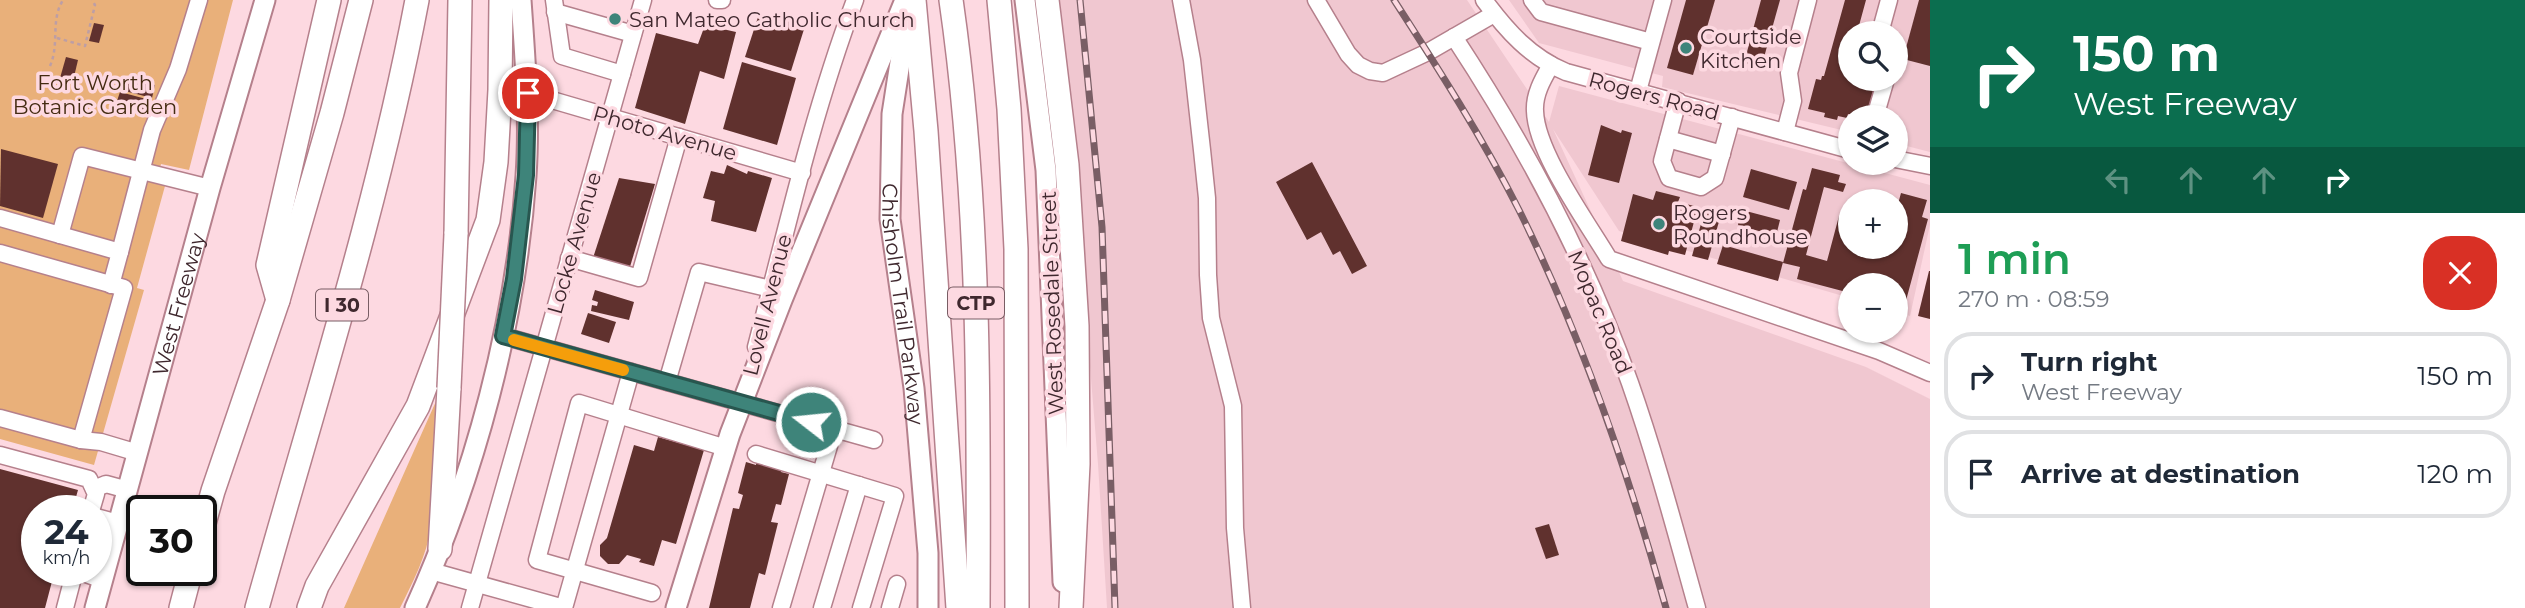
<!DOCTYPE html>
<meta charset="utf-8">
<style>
body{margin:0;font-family:Montserrat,sans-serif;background:#f2f2f3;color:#1f2937;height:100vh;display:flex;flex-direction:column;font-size:26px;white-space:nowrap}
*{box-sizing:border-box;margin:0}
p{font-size:23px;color:#747a83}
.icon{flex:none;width:38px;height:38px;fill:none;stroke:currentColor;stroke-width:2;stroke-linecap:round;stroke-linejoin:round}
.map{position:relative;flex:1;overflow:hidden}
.sheet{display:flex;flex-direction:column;background:#fff;width:595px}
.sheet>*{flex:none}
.hud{background:#0b6e4f;color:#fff;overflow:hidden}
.controls{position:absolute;left:1838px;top:21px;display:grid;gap:14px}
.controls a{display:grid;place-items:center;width:70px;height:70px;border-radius:50%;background:#fff;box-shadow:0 2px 5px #0004;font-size:35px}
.speed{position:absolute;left:21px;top:495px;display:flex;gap:14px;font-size:35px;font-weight:700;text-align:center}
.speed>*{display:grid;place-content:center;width:91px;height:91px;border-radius:50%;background:#fff;box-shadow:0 2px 5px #0004;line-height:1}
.speed small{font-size:18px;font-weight:400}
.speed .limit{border:4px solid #111;border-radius:10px;background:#fff;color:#111}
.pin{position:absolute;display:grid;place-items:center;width:60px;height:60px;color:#fff;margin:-30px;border:4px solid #fff;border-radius:50%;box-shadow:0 2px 7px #0007}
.me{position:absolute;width:77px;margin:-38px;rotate:286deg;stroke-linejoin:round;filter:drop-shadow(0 0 5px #0008)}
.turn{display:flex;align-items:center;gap:24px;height:147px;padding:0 28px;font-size:32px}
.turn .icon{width:91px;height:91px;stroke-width:2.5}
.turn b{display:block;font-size:49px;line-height:60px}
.lanes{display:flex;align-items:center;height:66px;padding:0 28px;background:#0003;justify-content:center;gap:35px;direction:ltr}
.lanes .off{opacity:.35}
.round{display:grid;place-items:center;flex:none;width:74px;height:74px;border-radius:28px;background:#f2f2f3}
.headline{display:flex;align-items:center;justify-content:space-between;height:119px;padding:0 28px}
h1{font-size:42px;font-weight:600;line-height:52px;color:#1e9e55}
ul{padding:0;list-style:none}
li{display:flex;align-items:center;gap:21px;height:88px;margin:0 14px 10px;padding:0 14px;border:4px solid #e0e1e3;border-radius:28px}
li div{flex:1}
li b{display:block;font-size:26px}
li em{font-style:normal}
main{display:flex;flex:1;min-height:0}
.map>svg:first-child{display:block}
.built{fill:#f0c7d0;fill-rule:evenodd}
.green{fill:#e9b07a}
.building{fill:#60312e}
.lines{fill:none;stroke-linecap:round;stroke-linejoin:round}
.minor-casing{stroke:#b5808c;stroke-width:19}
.major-casing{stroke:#b5808c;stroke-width:23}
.highway-casing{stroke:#b5808c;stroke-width:26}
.path{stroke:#bd9ea5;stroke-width:2.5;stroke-dasharray:3.5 3.5;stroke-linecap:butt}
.minor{stroke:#fff;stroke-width:16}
.major{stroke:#fff;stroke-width:19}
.highway{stroke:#fff;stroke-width:23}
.rail-casing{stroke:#795e65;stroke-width:7}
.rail{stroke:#fdd9e1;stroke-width:4.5;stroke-dasharray:13;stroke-linecap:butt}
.highway-bridge-casing{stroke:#b5808c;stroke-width:26;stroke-linecap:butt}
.highway-bridge{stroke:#fff;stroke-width:23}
.route-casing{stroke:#28564f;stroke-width:18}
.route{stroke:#3e847a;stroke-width:12}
.slow{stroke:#f59e0b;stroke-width:12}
.poi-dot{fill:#3e847a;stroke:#fdd9e1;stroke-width:2.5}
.labels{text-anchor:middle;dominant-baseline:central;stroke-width:7;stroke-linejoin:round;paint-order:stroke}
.shield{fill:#fdd9e1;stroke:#785d64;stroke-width:2}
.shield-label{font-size:19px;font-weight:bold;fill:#3f282e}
.poi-label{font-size:21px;fill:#3f282e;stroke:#fdd9e1;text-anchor:start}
.park-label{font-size:21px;fill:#442b12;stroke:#fdd9e1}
.street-label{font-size:21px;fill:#3f282e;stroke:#fdd9e1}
</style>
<main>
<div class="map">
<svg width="1930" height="608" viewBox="0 0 1930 608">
<rect width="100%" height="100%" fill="#fdd9e1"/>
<g class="built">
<path d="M1060,0H1467L1549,122L1559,86L1930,185V225L1910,316L1895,311V285H1850V298L1619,231L1553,129L1623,281L1866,367L1930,399V608H1107L1098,464ZM1850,201H1895V247H1850Z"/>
<path d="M1509,0H1930V152L1895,143V117H1850V132L1662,87L1663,76L1539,43ZM1850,33H1895V79H1850Z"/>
</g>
<g class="green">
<polygon points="0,0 233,0 189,170 161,164 156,183 165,186 137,288 144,290 94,465 0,439"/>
<path d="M441,390C437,435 438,482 431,526C427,555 413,582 400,608H344Z"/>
</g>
<g class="building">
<polygon points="1686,0 1715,0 1693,75 1667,68"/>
<polygon points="1761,0 1780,0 1761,68 1744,63"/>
<polygon points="1845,0 1866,0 1857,33 1850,33 1850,59 1845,76 1850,79 1878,84 1869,117 1848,114 1847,118 1838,116 1837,120 1824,117 1825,113 1808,109 1816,79 1821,80 1822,76 1824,76"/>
<polygon points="1919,0 1930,0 1930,66 1903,59"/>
<polygon points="759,14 805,26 791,71 745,57"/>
<polygon points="94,23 104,25 99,43 89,41"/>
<polygon points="705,25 736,32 724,79 700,71 685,124 635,108 656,33 698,44"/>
<polygon points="66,57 78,60 73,81 60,78"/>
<polygon points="742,62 796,78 777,145 723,129"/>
<polygon points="125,77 155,85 152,98 121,90"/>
<polygon points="120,92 150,100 147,113 116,104"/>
<polygon points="1601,125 1621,133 1622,130 1632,133 1619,183 1588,175"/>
<polygon points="1,149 58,164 43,218 0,206"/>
<polygon points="1312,162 1367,266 1352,274 1340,251 1333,255 1321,232 1307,240 1276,182"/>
<polygon points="727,165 747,174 748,171 772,178 756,232 711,221 715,201 703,198 711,171 724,174"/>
<polygon points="1812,168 1840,175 1838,182 1846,184 1843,192 1824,187 1806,255 1827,261 1839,216 1850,219 1850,247 1885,254 1887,247 1895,247 1895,215 1901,193 1927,200 1922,217 1928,219 1904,308 1895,305 1895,285 1850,285 1850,293 1797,279 1800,267 1783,263 1803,189 1806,190"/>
<polygon points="1751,169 1797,182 1789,210 1743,197"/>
<polygon points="619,178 655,184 629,270 592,261"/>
<polygon points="1656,191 1680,197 1678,202 1698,207 1685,255 1669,251 1668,255 1621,241 1633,194 1653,200"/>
<polygon points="1706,206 1722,211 1708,260 1692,256"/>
<polygon points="1742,210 1780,220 1776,236 1738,225"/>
<polygon points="1723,245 1783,262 1778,281 1717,264"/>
<polygon points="1929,271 1930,271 1930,319 1918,316"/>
<polygon points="595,290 634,302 629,320 591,311 592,305 597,306 598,302 592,300"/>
<polygon points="588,313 616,322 609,343 581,334"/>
<polygon points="658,437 704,450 676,544 662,540 654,566 639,562 641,559 627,555 619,564 608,564 600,556 600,545 607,538 634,445 654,451"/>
<polygon points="757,458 783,465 781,472 789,474 781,505 776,504 771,522 778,523 765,575 759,573 750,608 709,608 733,508 739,509 743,495 738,493 746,462 756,465"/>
<polygon points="0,469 78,490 72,511 37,511 37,570 55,570 45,608 0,608"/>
<polygon points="1549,524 1559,555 1546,559 1535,528"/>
</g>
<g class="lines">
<defs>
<g id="minor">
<polyline points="554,0 562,56 622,74"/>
<polyline points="717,0 722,0"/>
<polyline points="1181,0 1192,60 1202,150 1207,198 1208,275 1211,318 1233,406 1235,528 1242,608"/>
<polyline points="1316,0 1348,54 1358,65 1370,71 1383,73 1428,52 1494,14"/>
<path d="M1484,0C1507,31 1530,57 1566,72L1850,150"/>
<polyline points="1532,0 1541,12 1651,42"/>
<polyline points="555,12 633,34"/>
<polyline points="1880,33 1889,0"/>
<path d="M1454,37C1525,145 1587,261 1630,383C1656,457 1676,533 1697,608"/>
<path d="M1551,65C1543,79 1534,94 1535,111C1536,152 1587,222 1609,259L1879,351L1930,373"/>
<polyline points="1638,91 1663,0"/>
<polyline points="528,93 802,173"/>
<polyline points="1678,101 1662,161 1669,178 1701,187 1715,178 1732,117"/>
<polyline points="1875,117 1886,79"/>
<polyline points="1785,132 1793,101 1789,73 1808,0"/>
<polyline points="1668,139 1722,154"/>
<polyline points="1895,159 1930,166"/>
<polyline points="0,218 120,252 111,285"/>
<polyline points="60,235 82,156 210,188"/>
<polyline points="120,252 152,130 178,69 199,0"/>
<polyline points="0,253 124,288 81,440"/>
<polyline points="569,258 639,278 679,137"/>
<polyline points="503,336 874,440"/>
<path d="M756,347C786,231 813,112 855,0"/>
<polyline points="667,382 699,272 771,289"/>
<polyline points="0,418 81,440 101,442 138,453"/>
<polyline points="756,454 895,496 861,608"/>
<polyline points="0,455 89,479 96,494 91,511"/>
<polyline points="94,489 106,484 128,490"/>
<polyline points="96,517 118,523"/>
<polyline points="431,571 564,608"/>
<polyline points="652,593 537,560 579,403 726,448"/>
<polyline points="65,608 75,570 103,580"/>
<polyline points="470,608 643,0"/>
<polyline points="564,608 631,372"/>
<polyline points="781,608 834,429"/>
<polyline points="822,608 859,485"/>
<polyline points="890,608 897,584"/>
</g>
<g id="major">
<polyline points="1025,0 1046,170 1063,582"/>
<path id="s1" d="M906,24L892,114L890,219L914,388L928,553V608"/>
<path id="s2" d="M95,608L210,188L265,0"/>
<path d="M415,608C475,475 516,322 526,176C530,117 525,58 521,0"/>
<polyline points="676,608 730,434 782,300 905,0"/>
</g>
<g id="highway">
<polyline points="914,0 926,131 958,608"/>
<path d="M951,0C980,201 979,406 978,608"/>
<polyline points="999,0 1009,109 1016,249 1017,608"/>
<polyline points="1047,0 1067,165 1077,326 1078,464 1071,608"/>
<polyline points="456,234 460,0"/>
<polyline points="278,300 268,265 329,0"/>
<polyline points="201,534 213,491 278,300 332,113 361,0"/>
<polyline points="440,549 449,388"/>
<polyline points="181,608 191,570"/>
<path d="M257,608C313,407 378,206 417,0"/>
<polyline points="309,608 317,586 418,406 488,220 496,162 500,90 501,0"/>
</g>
</defs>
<use href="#minor" class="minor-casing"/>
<use href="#major" class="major-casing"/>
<use href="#highway" class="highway-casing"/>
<g class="path">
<polyline points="57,38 85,46 95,5 92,0"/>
<path d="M50,66C60,43 50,21 63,0"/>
</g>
<use href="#minor" class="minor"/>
<use href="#major" class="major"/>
<use href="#highway" class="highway"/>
<defs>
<g id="rail">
<polyline points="1080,0 1102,227 1115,608"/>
<path d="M1394,0C1438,68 1482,137 1519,210C1582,337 1628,471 1666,608"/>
</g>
</defs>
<use href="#rail" class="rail-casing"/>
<use href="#rail" class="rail"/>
<defs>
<polyline id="highway-bridge" points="449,388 456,234"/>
</defs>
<use href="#highway-bridge" class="highway-bridge-casing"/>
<use href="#highway-bridge" class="highway-bridge"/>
</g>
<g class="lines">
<defs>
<polyline id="route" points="528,93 526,175 514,279 503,336 811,422"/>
</defs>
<use href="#route" class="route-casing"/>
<use href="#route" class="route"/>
<polyline class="slow" points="514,340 623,370"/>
</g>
<g class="poi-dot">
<circle cx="615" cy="19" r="7"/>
<circle cx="1686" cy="48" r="7"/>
<circle cx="1659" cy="224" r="7"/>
</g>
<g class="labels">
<g class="shield">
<rect x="948" y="287.5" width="56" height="31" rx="5"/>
<rect x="316" y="289.5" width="52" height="31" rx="5"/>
</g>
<g class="shield-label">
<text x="976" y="303">CTP</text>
<text x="342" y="305">I 30</text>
</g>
<g class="poi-label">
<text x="629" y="19">San Mateo Catholic Church</text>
<text x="1700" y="36">Courtside<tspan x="1700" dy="24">Kitchen</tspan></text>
<text x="1673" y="212">Rogers<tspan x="1673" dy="24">Roundhouse</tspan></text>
</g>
<g class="park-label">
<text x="95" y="82">Fort Worth<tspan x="95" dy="24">Botanic Garden</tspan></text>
</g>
<g class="street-label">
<text transform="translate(1654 96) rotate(15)">Rogers Road</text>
<text transform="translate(665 133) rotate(16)">Photo Avenue</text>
<text transform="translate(574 243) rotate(-74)">Locke Avenue</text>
<text stroke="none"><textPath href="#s1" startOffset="282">Chisholm Trail Parkway</textPath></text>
<text transform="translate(1052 303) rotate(-92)">West Rosedale Street</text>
<text stroke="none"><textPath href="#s2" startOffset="315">West Freeway</textPath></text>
<text transform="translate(767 305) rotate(-76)">Lovell Avenue</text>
<text transform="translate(1600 312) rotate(67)">Mopac Road</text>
</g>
</g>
</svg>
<div class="controls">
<a><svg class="icon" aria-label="search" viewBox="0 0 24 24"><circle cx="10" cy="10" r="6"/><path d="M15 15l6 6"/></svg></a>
<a><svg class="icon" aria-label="layers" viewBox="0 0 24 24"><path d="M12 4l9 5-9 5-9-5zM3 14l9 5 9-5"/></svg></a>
<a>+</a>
<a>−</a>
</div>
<div class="speed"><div>24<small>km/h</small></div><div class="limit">30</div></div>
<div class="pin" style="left:528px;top:93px;background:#d93025"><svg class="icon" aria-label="arrive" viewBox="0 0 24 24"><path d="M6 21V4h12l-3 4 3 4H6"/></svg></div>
<svg class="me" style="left:811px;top:422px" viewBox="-20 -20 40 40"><circle r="17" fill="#3e847a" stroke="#fff" stroke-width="3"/><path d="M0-11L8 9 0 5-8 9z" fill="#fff"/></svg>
</div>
<section class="sheet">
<div class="hud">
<div class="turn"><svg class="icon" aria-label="right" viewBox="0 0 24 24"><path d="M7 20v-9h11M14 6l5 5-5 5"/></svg><div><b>150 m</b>West Freeway</div></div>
<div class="lanes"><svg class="icon off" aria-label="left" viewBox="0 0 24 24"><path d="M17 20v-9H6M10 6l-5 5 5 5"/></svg><svg class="icon off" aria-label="ahead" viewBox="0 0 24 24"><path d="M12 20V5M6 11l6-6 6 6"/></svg><svg class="icon off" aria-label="ahead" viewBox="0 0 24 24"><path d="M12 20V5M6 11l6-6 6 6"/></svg><svg class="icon" aria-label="right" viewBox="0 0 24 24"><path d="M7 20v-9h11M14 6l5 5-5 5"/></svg></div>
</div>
<div class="headline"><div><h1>1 min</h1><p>270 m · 08:59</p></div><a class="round" style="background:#d93025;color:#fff"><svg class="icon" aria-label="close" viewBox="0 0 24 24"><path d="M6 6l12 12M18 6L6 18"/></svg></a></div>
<ul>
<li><svg class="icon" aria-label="right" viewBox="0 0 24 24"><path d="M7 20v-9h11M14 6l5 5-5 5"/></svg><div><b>Turn right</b><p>West Freeway</p></div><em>150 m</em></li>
<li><svg class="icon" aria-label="arrive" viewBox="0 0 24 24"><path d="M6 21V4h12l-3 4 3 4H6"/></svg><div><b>Arrive at destination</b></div><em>120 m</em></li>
</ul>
</section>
</main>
